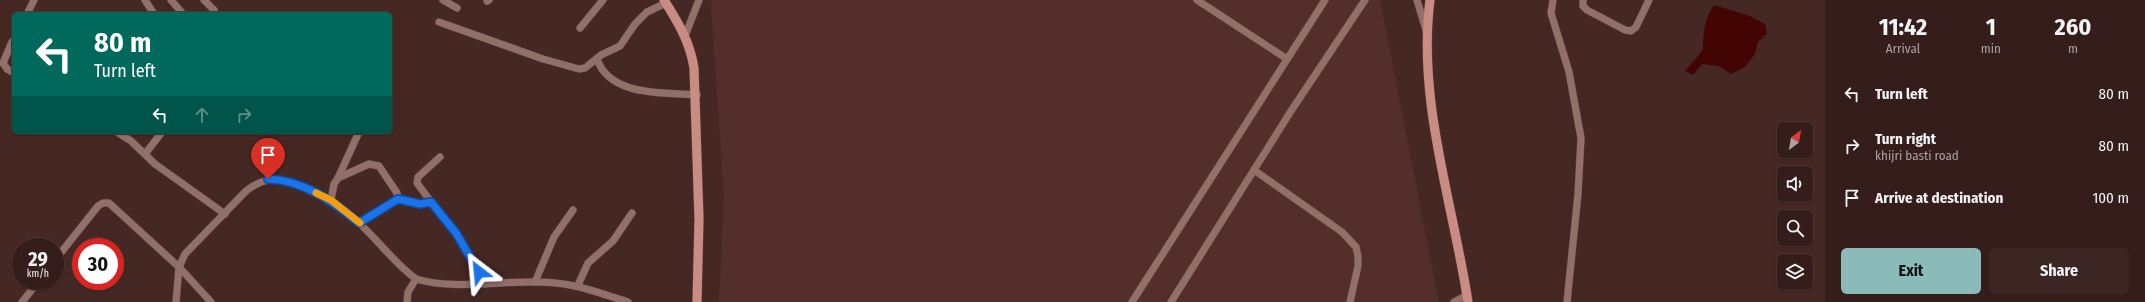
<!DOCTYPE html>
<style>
body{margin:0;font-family:"Fira Sans Condensed",sans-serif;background:#3c2623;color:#f1f3f6;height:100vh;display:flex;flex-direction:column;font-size:15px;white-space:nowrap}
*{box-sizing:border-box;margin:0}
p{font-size:13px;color:#a9a2a2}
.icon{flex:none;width:22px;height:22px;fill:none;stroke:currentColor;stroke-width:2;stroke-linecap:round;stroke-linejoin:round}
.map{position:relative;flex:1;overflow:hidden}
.details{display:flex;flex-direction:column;background:#341d1a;width:320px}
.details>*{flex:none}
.banner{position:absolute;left:12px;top:12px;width:380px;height:122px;border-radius:6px;box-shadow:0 1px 3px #0004,0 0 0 1px #4e3b39;background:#00695c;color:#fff;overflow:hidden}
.needle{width:26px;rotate:31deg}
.controls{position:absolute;left:1777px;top:122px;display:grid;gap:8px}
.controls a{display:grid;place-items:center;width:36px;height:36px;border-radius:6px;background:#341d1a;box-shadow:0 1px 3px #0004,0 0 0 1px #4e3b39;font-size:20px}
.speed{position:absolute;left:12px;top:238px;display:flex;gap:8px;font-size:20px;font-weight:700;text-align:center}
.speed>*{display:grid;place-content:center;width:52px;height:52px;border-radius:50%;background:#341d1a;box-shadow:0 1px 3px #0004,0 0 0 1px #4e3b39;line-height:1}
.speed small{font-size:10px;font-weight:400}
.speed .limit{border:6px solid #d22;background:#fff;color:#111}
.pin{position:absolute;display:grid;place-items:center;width:34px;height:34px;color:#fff;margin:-41px -17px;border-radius:50% 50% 50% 0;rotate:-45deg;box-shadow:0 0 4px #0007}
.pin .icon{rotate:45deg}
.me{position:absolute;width:44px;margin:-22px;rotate:331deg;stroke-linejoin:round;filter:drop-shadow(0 0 3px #0008)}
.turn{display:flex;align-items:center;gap:14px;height:84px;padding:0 16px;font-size:18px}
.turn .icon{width:52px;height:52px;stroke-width:2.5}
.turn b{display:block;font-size:28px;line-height:34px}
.lanes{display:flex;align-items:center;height:38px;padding:0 16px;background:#0003;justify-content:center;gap:20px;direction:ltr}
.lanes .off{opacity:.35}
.eta{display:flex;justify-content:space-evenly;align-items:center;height:68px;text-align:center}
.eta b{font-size:24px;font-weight:700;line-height:28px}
.primary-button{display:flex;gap:8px;margin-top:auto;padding:8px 16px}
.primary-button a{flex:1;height:46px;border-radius:6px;background:#8bbbb9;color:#111;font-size:16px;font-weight:700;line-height:46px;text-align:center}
.primary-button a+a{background:#3c2623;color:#f1f3f6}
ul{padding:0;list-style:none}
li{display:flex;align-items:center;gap:12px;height:52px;padding:0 16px}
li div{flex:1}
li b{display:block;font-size:15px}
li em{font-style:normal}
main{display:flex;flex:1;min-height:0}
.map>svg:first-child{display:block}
.built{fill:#542e2a}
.water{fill:#430404}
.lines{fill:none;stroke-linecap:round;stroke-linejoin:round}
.minor-casing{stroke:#5d4441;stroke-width:8}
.major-casing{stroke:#5d4441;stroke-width:10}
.minor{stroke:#936f6a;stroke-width:7}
.major{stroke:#ca8b83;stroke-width:9}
.route-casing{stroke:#114b97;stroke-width:10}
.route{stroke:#1a73e8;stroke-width:7}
.slow{stroke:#f59e0b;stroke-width:7}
</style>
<main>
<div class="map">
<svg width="1825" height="302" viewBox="0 0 1825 302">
<rect width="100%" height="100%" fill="#452723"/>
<polygon class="built" points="714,0 1380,0 1439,302 719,302 724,196 711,5"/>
<path class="water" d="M1714,5L1750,16L1765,24L1767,34L1758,42L1755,54L1745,67L1731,74L1719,66L1702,64L1693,75L1685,71L1703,50C1703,33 1705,18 1714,5Z"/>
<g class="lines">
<defs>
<g id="minor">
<polyline points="145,0 154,14"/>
<polyline points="171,0 183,14"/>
<polyline points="204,0 214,10"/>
<polyline points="443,0 457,8"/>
<polyline points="1197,0 1287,59"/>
<polyline points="1417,0 1426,30"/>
<polyline points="1553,0 1551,13 1569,72 1581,138 1578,194 1567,302"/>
<polyline points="1583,0 1583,6 1587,10 1625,30 1631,31 1636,27 1649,0"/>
<polyline points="487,1 489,0"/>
<polyline points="27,14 34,0"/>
<polyline points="439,22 543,59 579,69 585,68 601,55 620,46 635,24 647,12 666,3"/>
<polyline points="580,28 603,0"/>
<polyline points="685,36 699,0"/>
<polyline points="12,42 3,63 7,69 14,73"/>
<path d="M597,59C610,97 664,92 697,95"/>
<polyline points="117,132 131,141 155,164 225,214"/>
<polyline points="145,154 162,132"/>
<polyline points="440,157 418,177 417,183 437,210 456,233 485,284"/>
<polyline points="1254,170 1342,232 1356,247 1358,256 1358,266 1350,302"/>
<polyline points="338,178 359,132"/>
<polyline points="398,199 420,204 431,202"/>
<polyline points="331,200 334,184 338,178 369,164 379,166 397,193 398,199 359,223"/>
<polyline points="55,260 98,206 103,203 109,203 179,267 211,302"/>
<polyline points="535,282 554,237 573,210"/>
<polyline points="578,285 588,263 613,241 632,213"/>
<polyline points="22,302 39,281"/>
<path d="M176,302L179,267L185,254L246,191C265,176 279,178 300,186C323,196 341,207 359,223C379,241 395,264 416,279C454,290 497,281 536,282C572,282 594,291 628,302"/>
<polyline points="407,302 408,292 416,279"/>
<polyline points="1132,302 1325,0"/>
<polyline points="1171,302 1291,111 1365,0"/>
<polyline points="1454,302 1467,295"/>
</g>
<g id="major">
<path d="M664,0C678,22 690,42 694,68L699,219L697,302"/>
<path d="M1430,0C1417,101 1453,203 1468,302"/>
</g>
</defs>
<use href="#minor" class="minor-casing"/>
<use href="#major" class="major-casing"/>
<use href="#minor" class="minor"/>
<use href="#major" class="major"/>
</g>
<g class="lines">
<defs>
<path id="route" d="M268,179C303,180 333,201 359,223L398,199L420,204L431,202L456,233L479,272"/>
</defs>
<use href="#route" class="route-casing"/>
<use href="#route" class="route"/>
<polyline class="slow" points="316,193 331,200 360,223"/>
</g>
</svg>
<div class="controls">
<a><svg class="needle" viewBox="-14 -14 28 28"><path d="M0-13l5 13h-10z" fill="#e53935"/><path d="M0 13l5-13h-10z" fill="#a9a2a2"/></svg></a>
<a><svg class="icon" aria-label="sound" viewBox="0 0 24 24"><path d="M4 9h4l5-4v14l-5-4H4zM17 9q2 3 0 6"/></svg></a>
<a><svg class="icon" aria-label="search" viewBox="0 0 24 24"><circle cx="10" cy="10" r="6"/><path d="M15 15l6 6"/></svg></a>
<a><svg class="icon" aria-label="layers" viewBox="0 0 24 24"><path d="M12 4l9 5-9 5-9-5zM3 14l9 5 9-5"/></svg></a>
</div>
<div class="speed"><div>29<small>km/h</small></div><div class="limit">30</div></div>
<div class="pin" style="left:268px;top:179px;background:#d93025"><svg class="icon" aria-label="arrive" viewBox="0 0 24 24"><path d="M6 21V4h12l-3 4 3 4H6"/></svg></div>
<svg class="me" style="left:479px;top:272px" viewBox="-20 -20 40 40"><path d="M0-17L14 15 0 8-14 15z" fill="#1a73e8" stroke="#fff" stroke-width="4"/></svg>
<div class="banner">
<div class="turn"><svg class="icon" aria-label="left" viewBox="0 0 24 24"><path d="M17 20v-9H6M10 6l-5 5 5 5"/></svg><div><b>80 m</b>Turn left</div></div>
<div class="lanes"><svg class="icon" aria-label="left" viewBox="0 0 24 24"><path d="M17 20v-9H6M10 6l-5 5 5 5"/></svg><svg class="icon off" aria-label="ahead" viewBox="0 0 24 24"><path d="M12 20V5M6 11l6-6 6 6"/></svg><svg class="icon off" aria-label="right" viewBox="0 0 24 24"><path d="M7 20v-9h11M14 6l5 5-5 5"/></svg></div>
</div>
</div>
<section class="details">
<div class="eta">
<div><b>11:42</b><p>Arrival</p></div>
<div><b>1</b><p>min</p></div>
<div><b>260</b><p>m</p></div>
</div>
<ul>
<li><svg class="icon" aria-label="left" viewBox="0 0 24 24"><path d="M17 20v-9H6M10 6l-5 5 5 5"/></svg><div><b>Turn left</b></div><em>80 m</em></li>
<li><svg class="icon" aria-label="right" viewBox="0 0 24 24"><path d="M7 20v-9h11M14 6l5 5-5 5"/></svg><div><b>Turn right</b><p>khijri basti road</p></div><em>80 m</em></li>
<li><svg class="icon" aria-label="arrive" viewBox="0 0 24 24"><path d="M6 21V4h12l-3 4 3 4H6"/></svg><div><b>Arrive at destination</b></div><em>100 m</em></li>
</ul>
<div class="primary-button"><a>Exit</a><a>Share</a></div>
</section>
</main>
